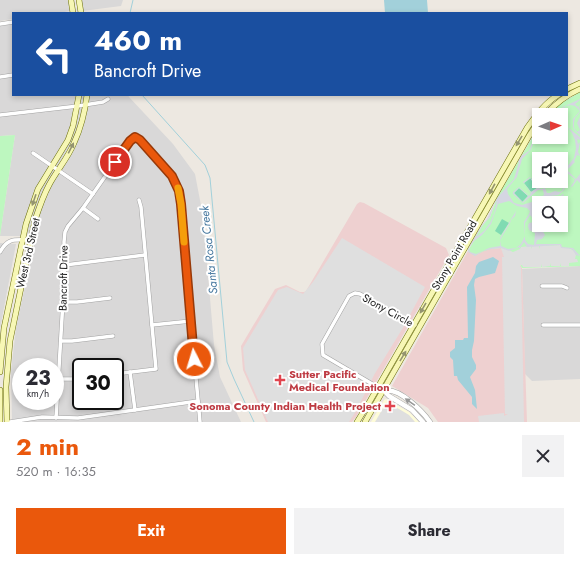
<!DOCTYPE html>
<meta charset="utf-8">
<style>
body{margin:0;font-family:Jost,sans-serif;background:#f2f2f3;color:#2b2b33;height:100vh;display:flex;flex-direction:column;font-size:15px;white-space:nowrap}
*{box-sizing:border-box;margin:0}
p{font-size:13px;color:#7c7c81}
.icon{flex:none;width:22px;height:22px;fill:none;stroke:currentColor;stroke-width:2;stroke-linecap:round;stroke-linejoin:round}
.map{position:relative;height:422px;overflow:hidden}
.panel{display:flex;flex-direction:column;background:#fff;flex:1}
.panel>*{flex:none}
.top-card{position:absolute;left:12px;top:12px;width:556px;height:84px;border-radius:0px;box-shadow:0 2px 6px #0003;background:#1a4fa0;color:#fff;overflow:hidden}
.needle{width:26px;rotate:88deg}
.controls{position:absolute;left:532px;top:108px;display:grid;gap:8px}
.controls a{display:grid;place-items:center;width:36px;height:36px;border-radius:0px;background:#fff;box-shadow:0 2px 6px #0003;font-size:20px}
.speed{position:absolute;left:12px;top:358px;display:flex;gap:8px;font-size:20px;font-weight:700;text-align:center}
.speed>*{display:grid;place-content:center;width:52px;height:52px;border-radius:50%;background:#fff;box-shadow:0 2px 6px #0003;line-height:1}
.speed small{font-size:10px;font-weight:400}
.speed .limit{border:2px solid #111;border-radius:6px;background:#fff;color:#111}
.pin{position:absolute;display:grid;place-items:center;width:34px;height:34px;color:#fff;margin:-17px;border:2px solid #fff;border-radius:50%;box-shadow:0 1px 4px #0007}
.me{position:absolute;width:44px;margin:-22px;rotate:355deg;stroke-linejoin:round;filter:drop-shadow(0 0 3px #0008)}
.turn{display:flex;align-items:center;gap:14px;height:84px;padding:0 16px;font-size:18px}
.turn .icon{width:52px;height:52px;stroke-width:2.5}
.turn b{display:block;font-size:28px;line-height:34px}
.round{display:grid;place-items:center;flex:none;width:42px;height:42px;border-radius:0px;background:#f2f2f3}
.overview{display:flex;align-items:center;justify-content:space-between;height:68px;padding:0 16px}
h1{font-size:24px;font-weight:700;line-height:30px;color:#ea580c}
.action{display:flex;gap:8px;margin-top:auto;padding:8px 16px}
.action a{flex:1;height:46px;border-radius:0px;background:#ea580c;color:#fff;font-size:16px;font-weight:700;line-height:46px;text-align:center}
.action a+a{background:#f2f2f3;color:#2b2b33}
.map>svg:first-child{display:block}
.residential{fill:#d9d8d8;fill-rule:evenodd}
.commercial{fill:#eed0d0}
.education{fill:#fefcd9}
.park{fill:#bdf7bf;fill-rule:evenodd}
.pitch{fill:#80dbb2}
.parking{fill:#dfdfdf}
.plaza{fill:#d5d6e2;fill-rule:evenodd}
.water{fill:#a2d0da}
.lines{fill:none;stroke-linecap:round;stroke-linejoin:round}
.stream{stroke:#a2d0da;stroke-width:1}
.minor-casing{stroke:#a2a2a2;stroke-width:4.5}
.tertiary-casing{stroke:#a2a2a2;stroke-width:5.5}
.secondary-casing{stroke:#686d08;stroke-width:6}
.minor{stroke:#fff;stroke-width:3.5}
.tertiary{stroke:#fff;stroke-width:4.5}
.secondary{stroke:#f7f7b5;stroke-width:5}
.oneway{fill:#949470}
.oneway2{fill:#989898}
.route-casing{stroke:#983908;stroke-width:10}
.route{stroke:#ea580c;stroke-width:7}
.slow{stroke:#f59e0b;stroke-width:7}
.health-dot{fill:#e0444e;stroke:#fff;stroke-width:1.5}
.labels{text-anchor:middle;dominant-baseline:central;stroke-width:4;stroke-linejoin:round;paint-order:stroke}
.street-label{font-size:11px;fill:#1b1b1b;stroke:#fff}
.health-label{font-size:11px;font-weight:bold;fill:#be3a42;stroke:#fff;text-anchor:start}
.water-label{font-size:12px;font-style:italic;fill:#4879a0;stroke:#fff}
</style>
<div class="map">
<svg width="580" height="422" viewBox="0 0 580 422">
<rect width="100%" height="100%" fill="#ede8e1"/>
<g class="residential">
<polygon points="0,0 69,0 70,11 59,13 13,13 13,19 0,21"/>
<polygon points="81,0 123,0 121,6 82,11"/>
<path d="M13,24V95H128L129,97L173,144L195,174L203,216L214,345L220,377L241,422H12L11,371L16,328L36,236H0L15,135L0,136V26ZM21,367H55V401H21ZM81,367H115V401H81Z"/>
<polygon points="0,243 16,244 0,329"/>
<polygon points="580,266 580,379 532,381 525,374 522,269"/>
</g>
<g class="commercial">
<polygon points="360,202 364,203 446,248 449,255 356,417 352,422 266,422 243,370 241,346 275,289 286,285 300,292 304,292 306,291 357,204"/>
<polygon points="501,248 512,252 522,268 527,422 438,422 428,408 392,386 468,251 468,252 480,252 489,249"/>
</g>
<polygon class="education" points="386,399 409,412 419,422 371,422 384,400"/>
<g class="park">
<path d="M580,92V266L522,268C519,263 516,255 512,252C501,244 485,249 475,256L468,251L482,226L490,217L497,198L539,126V137H561V115H548L562,103ZM539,159H561V181H539ZM539,203H561V225H539Z"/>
<polygon points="15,135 0,236 0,136"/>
</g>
<g class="pitch">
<polygon points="531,178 537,188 531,192 524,183"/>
<polygon points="519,188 528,196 522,202 514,193"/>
<polygon points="502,219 509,223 501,235 495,231"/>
</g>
<g class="parking">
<polygon points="342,238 425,287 404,326 374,375 356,411 349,422 268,422 245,370 243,348 278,290 287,287 303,294 313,282"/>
<polygon points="561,245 561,248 569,248 574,251 576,255 575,259 577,259 578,262 569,263 569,266 561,266 560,263 560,266 551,266 551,263 550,266 542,267 541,264 541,267 523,267 522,265 520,265 520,267 521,267 524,422 479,422 478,416 504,413 504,416 508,414 505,414 502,257 504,257 501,248 513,252 520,249 521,247 531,246 531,249 532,246 539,246 540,249 540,246"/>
<polygon points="386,403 399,409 409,415 415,422 375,422"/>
</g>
<g class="plaza">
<polygon points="580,99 580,100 575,104 578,107 580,105 579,108 580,109 580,112 575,118 574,123 574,128 577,132 580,130 577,123 580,117 580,135 575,131 573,127 573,119 580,111 575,106 571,105 566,106 561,110 559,115 556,115 563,107"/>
<path d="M561,122L580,137V140L577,139L578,144L580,142L578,152L580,156L577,155L574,161L575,162L567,170L576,179L580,174V183L577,180L572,187L571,186L574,182L575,179L566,172L564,178L565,187L564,190L558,195L551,196L558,198L563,194L564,195L559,198L548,197L549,203H548L546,197H544L542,199L544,203H540L542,202L540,200L536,202L538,205L539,204V206H537L535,203L532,212L535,218L539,216L538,222L539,225H542L543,228L542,230L545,235L542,239L537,240L536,244H561L562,247L573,248L580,256L576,255L572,249L561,248L560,245L527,247L524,242L519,249V247L509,251L501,248L491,249L483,251L475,256L468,252V248L481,226L487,219L497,198L514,179L519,162H518L521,156L529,151L534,138L539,131L530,151L522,159L517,177L507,189L508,194L514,203L522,205L532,202L544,195L543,190H538L523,203L513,194V192L519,187L529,196L531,193L523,182L530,177L540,189H543L546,182L549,181L548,185L545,188L547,193H550L555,191L559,192L562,191L563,188L560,183L561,178L563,177L566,168L574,158L576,148L575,140L572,133L568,128L561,124ZM530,178L537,188L531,192L524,183ZM519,188L528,196L523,202L514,193ZM497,201L494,214L490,223L484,231L476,237L482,226L490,217L494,205ZM509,201L517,206L527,208L530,211L529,214L524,222L525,236L521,244L516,248L508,249L501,246L500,240L510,223L511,220L515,216L516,211L500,238V246L489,248L476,254L470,252L469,248L474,241L482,235L491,224L498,204ZM530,215L535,221L534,222L529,223L528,226L529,230L535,233L534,245L528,244L525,240V223Z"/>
</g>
<g class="water">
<polygon points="384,0 427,0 428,13 385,13"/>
<polygon points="493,257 499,261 495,273 479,277 475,279 474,285 476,300 474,341 472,350 472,357 476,365 476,369 470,377 475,390 477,409 472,404 472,397 458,380 457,376 454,376 453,360 450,357 450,352 455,348 455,340 463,340 464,338 468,338 467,287 475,273 476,266 479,262"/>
</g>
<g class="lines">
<g class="stream">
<polyline points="130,13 133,0"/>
<polyline points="142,95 205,165 210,178 227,362 234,379 254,422"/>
</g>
<defs>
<g id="minor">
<polyline points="0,24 13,22"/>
<polyline points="0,77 13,75"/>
<polyline points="0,115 78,106 103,102 108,99"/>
<polyline points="33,153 93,194"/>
<polyline points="83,208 98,219"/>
<path d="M0,252C8,237 15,240 31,240"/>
<polyline points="65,265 145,255"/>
<polyline points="542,286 562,286 567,288"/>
<polyline points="63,302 77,302 110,298"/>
<polyline points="152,325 191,321"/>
<polyline points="543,325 580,325"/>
<polyline points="61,341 72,341 113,336"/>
<polyline points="130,372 135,410"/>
<polyline points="115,374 156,369 141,207 139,200"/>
<polyline points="58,379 81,379"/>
<polyline points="379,388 323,355 322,344 349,296 355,293 360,294 415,325"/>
<path d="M56,418L64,284L65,265L64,242L65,232L68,226L83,208L130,141L135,137L140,140C154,155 172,170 179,191L200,422"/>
<polyline points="10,422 42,417 78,418 198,401"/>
</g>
<g id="tertiary">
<polyline points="383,390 389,396 412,410 423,422"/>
<path d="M385,391C399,387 423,412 430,422"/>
</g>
<g id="secondary">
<polyline points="71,0 73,13"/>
<polyline points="79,0 81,13"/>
<polyline points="567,89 580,83"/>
<path d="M545,115C555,104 566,95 580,89"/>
<polyline points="0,372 4,328 26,224 38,189 68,140 73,126 79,95"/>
<polyline points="0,390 0,422"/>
<path d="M7,422L6,387L10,341L35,220C39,208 43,196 49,185C57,170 68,158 74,143C81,128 85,111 87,95"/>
<path d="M357,422L370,401L527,128C536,115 545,103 558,95"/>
<polyline points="365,422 529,136 539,121"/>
</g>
</defs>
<use href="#minor" class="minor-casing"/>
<use href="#tertiary" class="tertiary-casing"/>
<use href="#secondary" class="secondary-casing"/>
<use href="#minor" class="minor"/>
<use href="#tertiary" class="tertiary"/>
<use href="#secondary" class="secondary"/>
</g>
<defs><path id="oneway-solid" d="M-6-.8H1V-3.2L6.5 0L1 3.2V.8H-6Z"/></defs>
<g class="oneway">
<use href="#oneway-solid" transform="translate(519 141) rotate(121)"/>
<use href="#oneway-solid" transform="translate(71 148) rotate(-63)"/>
<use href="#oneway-solid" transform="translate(492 189) rotate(119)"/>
<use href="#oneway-solid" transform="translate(34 200) rotate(109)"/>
<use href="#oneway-solid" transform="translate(423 308) rotate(120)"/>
<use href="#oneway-solid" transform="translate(403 356) rotate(-59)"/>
</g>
<use class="oneway2" href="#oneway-solid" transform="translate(410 402) rotate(-145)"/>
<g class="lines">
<defs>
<polyline id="route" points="115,162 130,141 135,137 140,140 172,176 179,191 181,204 194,359"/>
</defs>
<use href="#route" class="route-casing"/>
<use href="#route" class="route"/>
<polyline class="slow" points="178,188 181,204 184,242"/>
</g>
<g class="health-dot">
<path d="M278 374h4v4h4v4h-4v4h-4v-4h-4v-4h4z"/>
<path d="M388 400h4v4h4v4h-4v4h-4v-4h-4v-4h4z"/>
</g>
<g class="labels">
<g class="street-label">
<text transform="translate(28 253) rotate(-77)">West 3rd Street</text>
<text transform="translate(454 255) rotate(-60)">Stony Point Road</text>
<text transform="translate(63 278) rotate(-89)">Bancroft Drive</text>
<text transform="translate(388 310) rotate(29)">Stony Circle</text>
</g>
<g class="health-label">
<text x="289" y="374">Sutter Pacific<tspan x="289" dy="13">Medical Foundation</tspan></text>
<text x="381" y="406" text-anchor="end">Sonoma County Indian Health Project</text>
</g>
<g class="water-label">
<text transform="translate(209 250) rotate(-96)">Santa Rosa Creek</text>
</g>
</g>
</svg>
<div class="controls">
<a><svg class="needle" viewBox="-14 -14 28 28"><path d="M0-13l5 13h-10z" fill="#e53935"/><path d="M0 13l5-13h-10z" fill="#7c7c81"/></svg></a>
<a><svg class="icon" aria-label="sound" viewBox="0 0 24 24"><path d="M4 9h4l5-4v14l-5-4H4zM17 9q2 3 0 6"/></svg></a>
<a><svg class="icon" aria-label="search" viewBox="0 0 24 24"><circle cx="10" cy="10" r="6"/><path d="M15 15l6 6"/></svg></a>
</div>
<div class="speed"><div>23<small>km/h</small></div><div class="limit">30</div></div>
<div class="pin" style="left:115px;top:162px;background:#d93025"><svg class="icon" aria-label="arrive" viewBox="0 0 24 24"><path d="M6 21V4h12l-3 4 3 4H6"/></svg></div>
<svg class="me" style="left:194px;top:359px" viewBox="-20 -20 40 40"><circle r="17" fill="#ea580c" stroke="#fff" stroke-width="3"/><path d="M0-11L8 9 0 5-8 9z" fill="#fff"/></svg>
<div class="top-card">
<div class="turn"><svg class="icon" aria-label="left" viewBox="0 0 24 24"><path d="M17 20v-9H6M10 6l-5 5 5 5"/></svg><div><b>460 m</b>Bancroft Drive</div></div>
</div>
</div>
<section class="panel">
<div class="overview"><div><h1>2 min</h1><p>520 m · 16:35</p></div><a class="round"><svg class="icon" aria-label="close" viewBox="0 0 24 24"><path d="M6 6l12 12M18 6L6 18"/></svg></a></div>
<div class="action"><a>Exit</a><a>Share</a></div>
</section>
